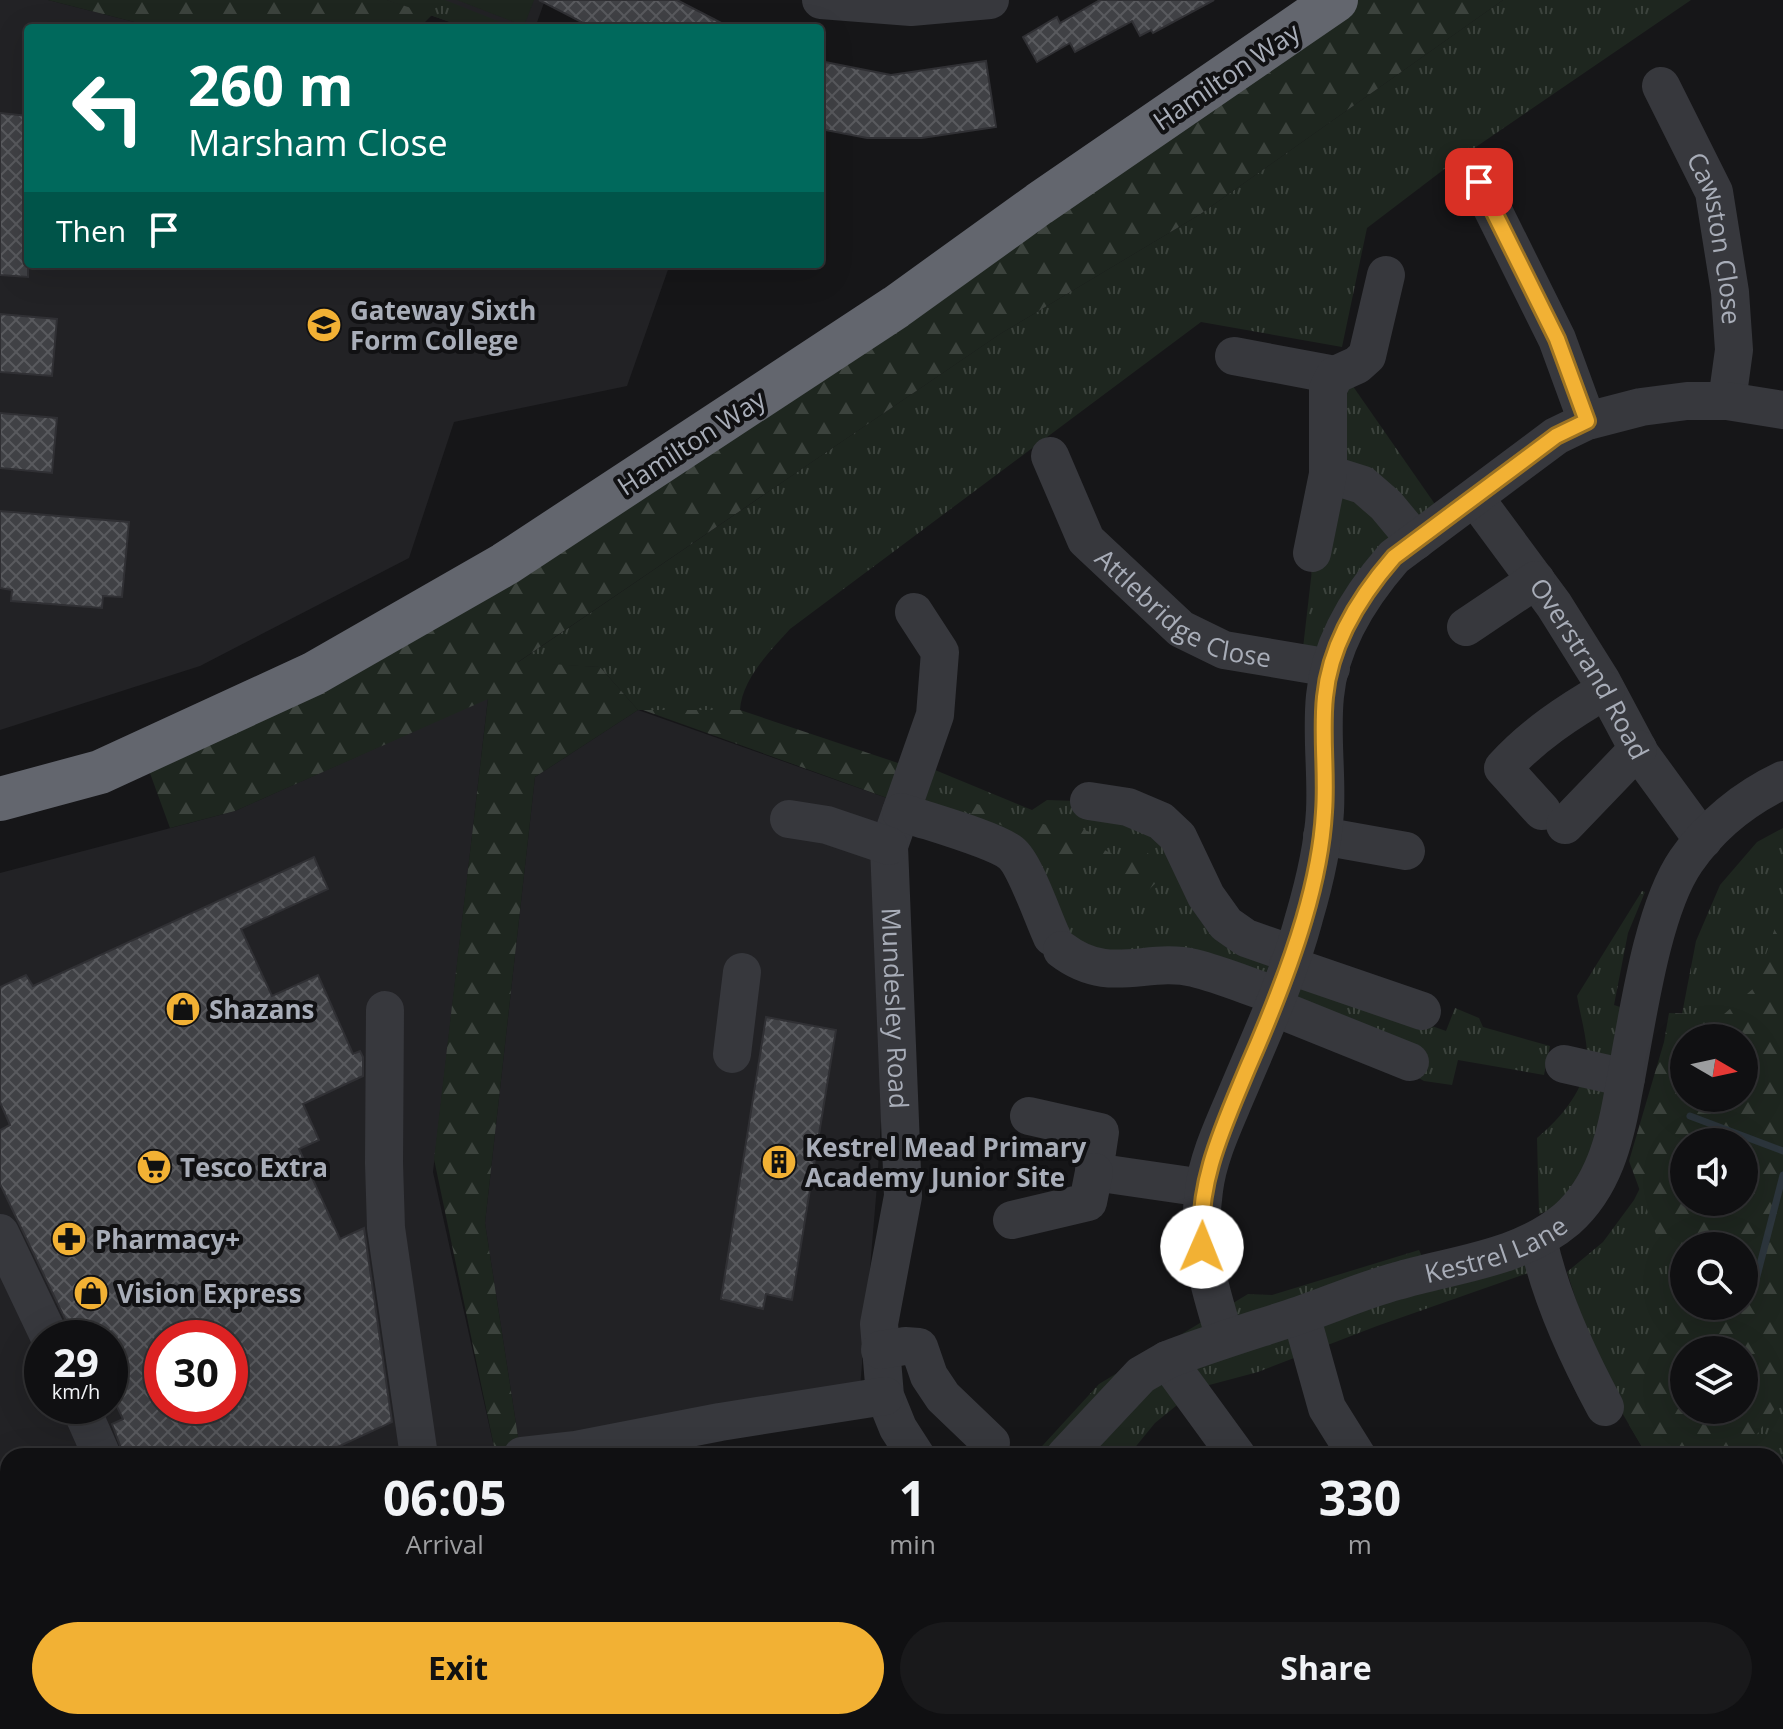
<!DOCTYPE html>
<style>
body{margin:0;font-family:"Open Sans",sans-serif;background:#19191b;color:#f1f3f6;height:100vh;display:flex;flex-direction:column;font-size:30px;white-space:nowrap}
*{box-sizing:border-box;margin:0}
p{font-size:26px;color:#9c9d9f}
.icon{flex:none;width:44px;height:44px;fill:none;stroke:currentColor;stroke-width:2;stroke-linecap:round;stroke-linejoin:round}
.map{position:relative;flex:1;overflow:hidden}
.panel{position:absolute;left:0px;top:1448px;width:1784px;height:282px;display:flex;flex-direction:column;background:#101012;border-radius:24px 24px 0 0;box-shadow:0 8px 32px #0002,0 0 0 2px #303032}
.panel>*{flex:none}
.hud{position:absolute;left:24px;top:24px;width:800px;height:244px;border-radius:8px;box-shadow:0 8px 32px #0002,0 0 0 2px #303032;background:#00695c;color:#fff;overflow:hidden}
.needle{width:52px;rotate:99deg}
.tools{position:absolute;left:1670px;top:1024px;display:grid;gap:16px}
.tools a{display:grid;place-items:center;width:88px;height:88px;border-radius:50%;background:#101012;box-shadow:0 8px 32px #0002,0 0 0 2px #303032;font-size:40px}
.speed{position:absolute;left:24px;top:1320px;display:flex;gap:16px;font-size:40px;font-weight:700;text-align:center}
.speed>*{display:grid;place-content:center;width:104px;height:104px;border-radius:50%;background:#101012;box-shadow:0 8px 32px #0002,0 0 0 2px #303032;line-height:1}
.speed small{font-size:20px;font-weight:400}
.speed .limit{border:12px solid #d22;background:#fff;color:#111}
.pin{position:absolute;display:grid;place-items:center;width:68px;height:68px;color:#fff;margin:-34px;border-radius:16px;box-shadow:0 4px 12px #0006}
.me{position:absolute;width:88px;margin:-44px;rotate:1deg;stroke-linejoin:round;filter:drop-shadow(0 0 6px #0008)}
.turn{display:flex;align-items:center;gap:28px;height:168px;padding:0 32px;font-size:36px}
.turn .icon{width:104px;height:104px;stroke-width:2.5}
.turn b{display:block;font-size:56px;line-height:68px}
.then{display:flex;align-items:center;height:76px;padding:0 32px;background:#0003;gap:16px;font-size:30px}
.eta{display:flex;justify-content:space-evenly;align-items:center;height:136px;text-align:center}
.eta b{font-size:48px;font-weight:700;line-height:56px}
.primary-button{display:flex;gap:16px;margin-top:auto;padding:16px 32px}
.primary-button a{flex:1;height:92px;border-radius:48px;background:#f2b134;color:#111;font-size:32px;font-weight:700;line-height:92px;text-align:center}
.primary-button a+a{background:#19191b;color:#f1f3f6}
.map>svg:first-child{display:block}
.built{fill:#222225;fill-rule:evenodd}
.grass{fill:url(#grass-tufts);fill-rule:evenodd}
.forest{fill:url(#forest-firs);fill-rule:evenodd}
.garden{fill:#1e261f}
.lines{fill:none;stroke-linecap:round;stroke-linejoin:round}
.stream{stroke:#2c353c;stroke-width:7}
.building{fill:url(#building-cross-hatch);stroke:#303034;stroke-width:2;fill-rule:evenodd}
.minor{stroke:#37383d;stroke-width:38}
.highway{stroke:#63666e;stroke-width:44}
.route-casing{stroke:#9d7322;stroke-width:20}
.route{stroke:#f2b134;stroke-width:14}
.labels{text-anchor:middle;dominant-baseline:central;stroke-width:8;stroke-linejoin:round;paint-order:stroke}
.street-label{font-size:26px;fill:#a8adb8;stroke:#111113}
.poi-label{font-size:26px;font-weight:bold;fill:#a8adb8;stroke:#111113;text-anchor:start}
</style>
<div class="map">
<svg width="1783" height="1729" viewBox="0 0 1783 1729">
<defs>
<pattern id="grass-tufts" width="24" height="20" patternUnits="userSpaceOnUse" patternTransform="scale(2)"><rect width="24" height="20" fill="#1e261f"/><path d="M3 7l-1-3M5 7V3M7 7l1-3M15 17l-1-3M17 17v-4M19 17l1-3" fill="none" stroke="#3c433d"/></pattern>
<pattern id="forest-firs" width="22" height="20" patternUnits="userSpaceOnUse" patternTransform="scale(2)"><rect width="22" height="20" fill="#1e261f"/><path d="M5 1l3.5 6h-7zM16 11l3.5 6h-7z" fill="#3c433d"/></pattern>
<pattern id="building-cross-hatch" width="8" height="8" patternUnits="userSpaceOnUse" patternTransform="scale(2)"><rect width="8" height="8" fill="#404145"/><path d="M0 0l8 8M0 8l8-8" fill="none" stroke="#595a5e"/></pattern>
</defs>
<rect width="100%" height="100%" fill="#161618"/>
<g class="built">
<polygon points="0,0 48,0 158,28 28,28 28,264 670,264 627,386 454,422 409,558 200,666 0,730"/>
<polygon points="387,0 545,0 535,28 467,28"/>
<path d="M488,698L433,1172L496,1456H8V1722H49L24,1729H0V873L235,811ZM42,1338H110V1406H42ZM162,1338H230V1406H162Z"/>
<polygon points="638,710 901,803 877,1185 859,1400 521,1456 485,1223 535,777"/>
<polygon points="242,1722 517,1722 518,1729 245,1729"/>
</g>
<g class="grass">
<polygon points="387,0 445,0 516,28 467,28"/>
<path d="M1503,0H1691L1451,164L1367,228L1342,347L1201,322L790,629C770,651 742,679 740,710H638L600,667L517,663L1000,334L1199,215Z"/>
<polygon points="1350,382 1439,510 1318,650 1303,648 1319,509"/>
<polygon points="918,763 1032,810 1047,800 1077,801 1142,824 1272,955 1260,994 1072,950 1028,855 909,807"/>
<path d="M1783,828V1456L1776,1467V1456H1645V1452L1600,1375L1567,1272L1603,1242L1634,1200L1654,1160L1696,941L1720,885L1757,842ZM1684,1038H1744V1098H1684ZM1684,1142H1744V1202H1684ZM1684,1246H1744V1306H1684ZM1684,1350H1744V1410H1684Z"/>
<path d="M1642,891L1645,892L1628,933L1614,1005L1626,1009L1600,1137L1562,1206L1539,1214L1537,1138C1562,1117 1588,1087 1587,1052C1586,1034 1580,1014 1577,996Z"/>
<polygon points="1303,980 1446,1031 1455,1008 1479,1018 1483,1027 1550,1046 1544,1075 1458,1060 1452,1085 1424,1081 1293,1007"/>
<polygon points="1419,1250 1438,1289 1528,1260 1537,1270 1377,1326 1258,1372 1198,1388 1155,1423 1128,1456 1033,1456 1099,1384 1248,1294 1272,1295"/>
<polygon points="83,1722 220,1722 224,1729 86,1729"/>
<polygon points="1495,1722 1615,1722 1611,1729 1490,1729"/>
</g>
<g class="forest">
<polygon points="48,0 387,0 432,15 419,28 158,28"/>
<polygon points="1334,0 1503,0 1199,215 1000,334 518,662 600,667 638,710 535,777 485,1223 521,1456 496,1456 434,1159 488,699 235,811 170,828 147,765 569,523"/>
<polygon points="643,710 740,710 910,767 901,803"/>
<polygon points="937,792 1050,826 1064,823 1090,832 1099,847 1116,856 1139,845 1155,860 1158,881 1143,895 1087,861 1067,869 1043,841 935,800"/>
<path d="M1783,904V1397L1742,1456H1645V1452L1629,1425V1376L1678,1294L1629,1161L1664,1042L1669,1013L1723,1015L1755,987ZM1744,1038V1098H1684V1038ZM1744,1142V1202H1684V1142ZM1744,1246V1306H1684V1246ZM1684,1350H1744V1410H1684Z"/>
</g>
<polygon class="garden" points="457,0 534,0 524,26"/>
<g class="lines">
<g class="stream">
<polyline points="1690,1116 1783,1151"/>
<polyline points="1756,1280 1783,1175"/>
</g>
</g>
<g class="building">
<polygon points="539,0 677,0 731,28 593,28"/>
<polygon points="1100,0 1214,0 1153,33 1151,30 1140,36 1132,21 1075,52 1070,43 1037,62 1023,37 1057,17 1060,23"/>
<polygon points="820,61 891,75 986,61 996,127 922,138 867,138 820,129"/>
<polygon points="0,113 28,116 28,277 0,275"/>
<polygon points="0,314 57,319 52,376 0,372"/>
<polygon points="0,413 57,418 52,473 0,468"/>
<polygon points="0,511 129,522 122,597 103,596 102,608 11,601 12,590 0,588"/>
<path d="M314,857L328,889L241,929L272,996L318,975L353,1054L360,1051L363,1057V1076L303,1104L319,1140L299,1149L340,1239L364,1228L392,1422L318,1456H124L112,1424L123,1419L110,1392V1338H72L70,1329L0,1184V1130L10,1125L0,1102V987L26,975L33,986ZM162,1338H230V1406H162Z"/>
<polygon points="766,1017 836,1030 792,1300 766,1294 763,1309 721,1299"/>
</g>
<g class="lines">
<g class="minor">
<polyline points="821,0 911,7 990,0"/>
<path id="s1" d="M1661,86L1714,192L1730,292L1734,350L1727,401"/>
<polyline points="1479,182 1557,339 1587,421"/>
<polyline points="1234,356 1335,375"/>
<path id="s2" d="M1050,456L1086,540L1181,629L1224,650L1331,668"/>
<polyline points="1328,474 1363,485 1386,505 1416,541"/>
<path id="s3" d="M1475,498L1554,605L1601,680L1641,755L1703,840"/>
<polyline points="1312,553 1328,474 1328,389 1335,375 1357,365 1367,356 1386,275"/>
<path id="s4" d="M914,612L940,652L935,715L889,846L903,1196L879,1324L885,1396L898,1428L916,1456"/>
<polyline points="1466,627 1536,580"/>
<polyline points="1089,801 1128,807 1161,821 1178,837 1206,896 1226,924 1246,938 1292,954"/>
<path d="M1542,811L1503,768C1533,735 1568,712 1606,690"/>
<path d="M901,812C926,821 993,839 1011,853C1025,864 1043,918 1052,937"/>
<polyline points="789,819 827,825 889,846"/>
<polyline points="1565,825 1638,749"/>
<polyline points="1322,836 1406,851"/>
<path d="M1062,950C1109,986 1146,957 1194,968C1222,975 1250,987 1278,996"/>
<polyline points="1288,965 1422,1011"/>
<polyline points="1273,1007 1410,1062"/>
<polyline points="385,1010 384,1163 386,1228 419,1456"/>
<polyline points="732,1054 742,972"/>
<polyline points="1564,1064 1626,1078"/>
<polyline points="1029,1116 1100,1132 1094,1172 1204,1188"/>
<polyline points="1012,1220 1088,1202 1094,1172"/>
<polyline points="0,1233 50,1338"/>
<path d="M1538,1239C1550,1297 1577,1355 1605,1407"/>
<polyline points="1301,1315 1327,1408 1357,1456"/>
<path d="M1225,1338C1209,1286 1196,1246 1204,1190C1208,1157 1224,1124 1237,1093C1261,1036 1288,978 1304,918C1314,884 1323,847 1325,811C1327,773 1321,734 1325,696C1330,643 1360,596 1394,557L1556,436L1587,421L1641,407L1687,401H1727L1783,410"/>
<polyline points="880,1350 905,1346 919,1347 929,1376 943,1397 991,1443"/>
<polyline points="1167,1360 1237,1456"/>
<polyline points="80,1406 102,1456"/>
<polyline points="522,1456 576,1450 720,1422 885,1396"/>
<path id="s5" d="M1065,1456L1141,1375L1167,1360C1211,1343 1255,1330 1300,1315C1332,1304 1364,1290 1397,1281C1454,1264 1520,1259 1567,1219C1603,1187 1615,1140 1623,1094C1636,1030 1650,913 1686,861C1710,826 1745,798 1783,780"/>
<polyline points="1776,1616 1783,1620"/>
<polyline points="0,1709 8,1706"/>
<polyline points="462,1722 464,1729"/>
<polyline points="557,1722 560,1729"/>
<polyline points="1093,1722 1096,1729"/>
<polyline points="1293,1722 1297,1729"/>
<polyline points="724,1729 740,1722"/>
<polyline points="999,1729 1001,1722"/>
<polyline points="1474,1729 1480,1722"/>
</g>
<polyline class="highway" points="0,799 100,772 313,674 505,564 896,307 1039,204 1336,0"/>
</g>
<g class="lines">
<defs>
<path id="route" d="M1202,1247C1196,1183 1224,1125 1248,1067C1269,1019 1289,970 1304,919C1314,885 1322,848 1324,812C1327,774 1321,735 1325,697C1330,644 1360,596 1394,557L1556,436L1587,421L1557,339L1479,182"/>
</defs>
<use href="#route" class="route-casing"/>
<use href="#route" class="route"/>
</g>
<defs>
<symbol id="university-disc" viewBox="-11 -11 22 22"><circle r="9.5" fill="#f2b134" stroke="#111113"/><path d="M0-5L7-2L0 1L-7-2ZM-4 1L0 2.5L4 1V4Q0 6-4 4Z" fill="#111"/></symbol>
<symbol id="shop-disc" viewBox="-11 -11 22 22"><circle r="9.5" fill="#f2b134" stroke="#111113"/><path d="M-5-2.5h2.3a2.7 3.5 0 0 1 5.4 0H5L5.5 6h-11ZM-1.5-2.5h3a1.5 2.3 0 0 0-3 0Z" fill="#111"/></symbol>
<symbol id="building-disc" viewBox="-11 -11 22 22"><circle r="9.5" fill="#f2b134" stroke="#111113"/><path d="M-4-6H4V6H1V3H-1V6H-4ZM-2.5-4.3h1.7v1.8h-1.7ZM.8-4.3h1.7v1.8H.8ZM-2.5-1h1.7V.8h-1.7ZM.8-1h1.7V.8H.8Z" fill="#111"/></symbol>
<symbol id="supermarket-disc" viewBox="-11 -11 22 22"><circle r="9.5" fill="#f2b134" stroke="#111113"/><path d="M-6-5.5h2.5l.6 2H6L4.5 2H-2.5L-4.4-4H-6ZM-1.5 3.2a1.3 1.3 0 1 0 .1 0ZM3 3.2a1.3 1.3 0 1 0 .1 0Z" fill="#111"/></symbol>
<symbol id="pharmacy-disc" viewBox="-11 -11 22 22"><circle r="9.5" fill="#f2b134" stroke="#111113"/><path d="M-2-6h4v4h4v4h-4v4h-4v-4h-4v-4h4Z" fill="#111"/></symbol>
</defs>
<g fill-rule="evenodd">
<use href="#university-disc" x="304" y="305" width="40" height="40"/>
<use href="#shop-disc" x="163" y="989" width="40" height="40"/>
<use href="#building-disc" x="759" y="1142" width="40" height="40"/>
<use href="#supermarket-disc" x="134" y="1147" width="40" height="40"/>
<use href="#pharmacy-disc" x="49" y="1219" width="40" height="40"/>
<use href="#shop-disc" x="71" y="1273" width="40" height="40"/>
</g>
<g class="labels">
<g class="street-label">
<text transform="translate(1226 76) rotate(-34)">Hamilton Way</text>
<text stroke="none"><textPath href="#s1" startOffset="164">Cawston Close</textPath></text>
<text transform="translate(691 442) rotate(-33)">Hamilton Way</text>
<text stroke="none"><textPath href="#s2" startOffset="214">Attlebridge Close</textPath></text>
<text stroke="none"><textPath href="#s3" startOffset="206">Overstrand Road</textPath></text>
<text stroke="none"><textPath href="#s4" startOffset="412">Mundesley Road</textPath></text>
<text stroke="none"><textPath href="#s5" startOffset="488">Kestrel Lane</textPath></text>
</g>
<g class="poi-label">
<text x="350" y="310">Gateway Sixth<tspan x="350" dy="30">Form College</tspan></text>
<text x="209" y="1009">Shazans</text>
<text x="805" y="1147">Kestrel Mead Primary<tspan x="805" dy="30">Academy Junior Site</tspan></text>
<text x="180" y="1167">Tesco Extra</text>
<text x="95" y="1239">Pharmacy+</text>
<text x="117" y="1293">Vision Express</text>
</g>
</g>
</svg>
<div class="tools">
<a><svg class="needle" viewBox="-14 -14 28 28"><path d="M0-13l5 13h-10z" fill="#e53935"/><path d="M0 13l5-13h-10z" fill="#9c9d9f"/></svg></a>
<a><svg class="icon" aria-label="sound" viewBox="0 0 24 24"><path d="M4 9h4l5-4v14l-5-4H4zM17 9q2 3 0 6"/></svg></a>
<a><svg class="icon" aria-label="search" viewBox="0 0 24 24"><circle cx="10" cy="10" r="6"/><path d="M15 15l6 6"/></svg></a>
<a><svg class="icon" aria-label="layers" viewBox="0 0 24 24"><path d="M12 4l9 5-9 5-9-5zM3 14l9 5 9-5"/></svg></a>
</div>
<div class="speed"><div>29<small>km/h</small></div><div class="limit">30</div></div>
<div class="pin" style="left:1479px;top:182px;background:#d93025"><svg class="icon" aria-label="arrive" viewBox="0 0 24 24"><path d="M6 21V4h12l-3 4 3 4H6"/></svg></div>
<svg class="me" style="left:1202px;top:1247px" viewBox="-20 -20 40 40"><circle r="19" fill="#fff"/><path d="M0-13L10 11 0 6-10 11z" fill="#f2b134"/></svg>
<div class="hud">
<div class="turn"><svg class="icon" aria-label="left" viewBox="0 0 24 24"><path d="M17 20v-9H6M10 6l-5 5 5 5"/></svg><div><b>260 m</b>Marsham Close</div></div>
<div class="then">Then<svg class="icon" aria-label="arrive" viewBox="0 0 24 24"><path d="M6 21V4h12l-3 4 3 4H6"/></svg></div>
</div>
<section class="panel">
<div class="eta">
<div><b>06:05</b><p>Arrival</p></div>
<div><b>1</b><p>min</p></div>
<div><b>330</b><p>m</p></div>
</div>
<div class="primary-button"><a>Exit</a><a>Share</a></div>
</section>
</div>
